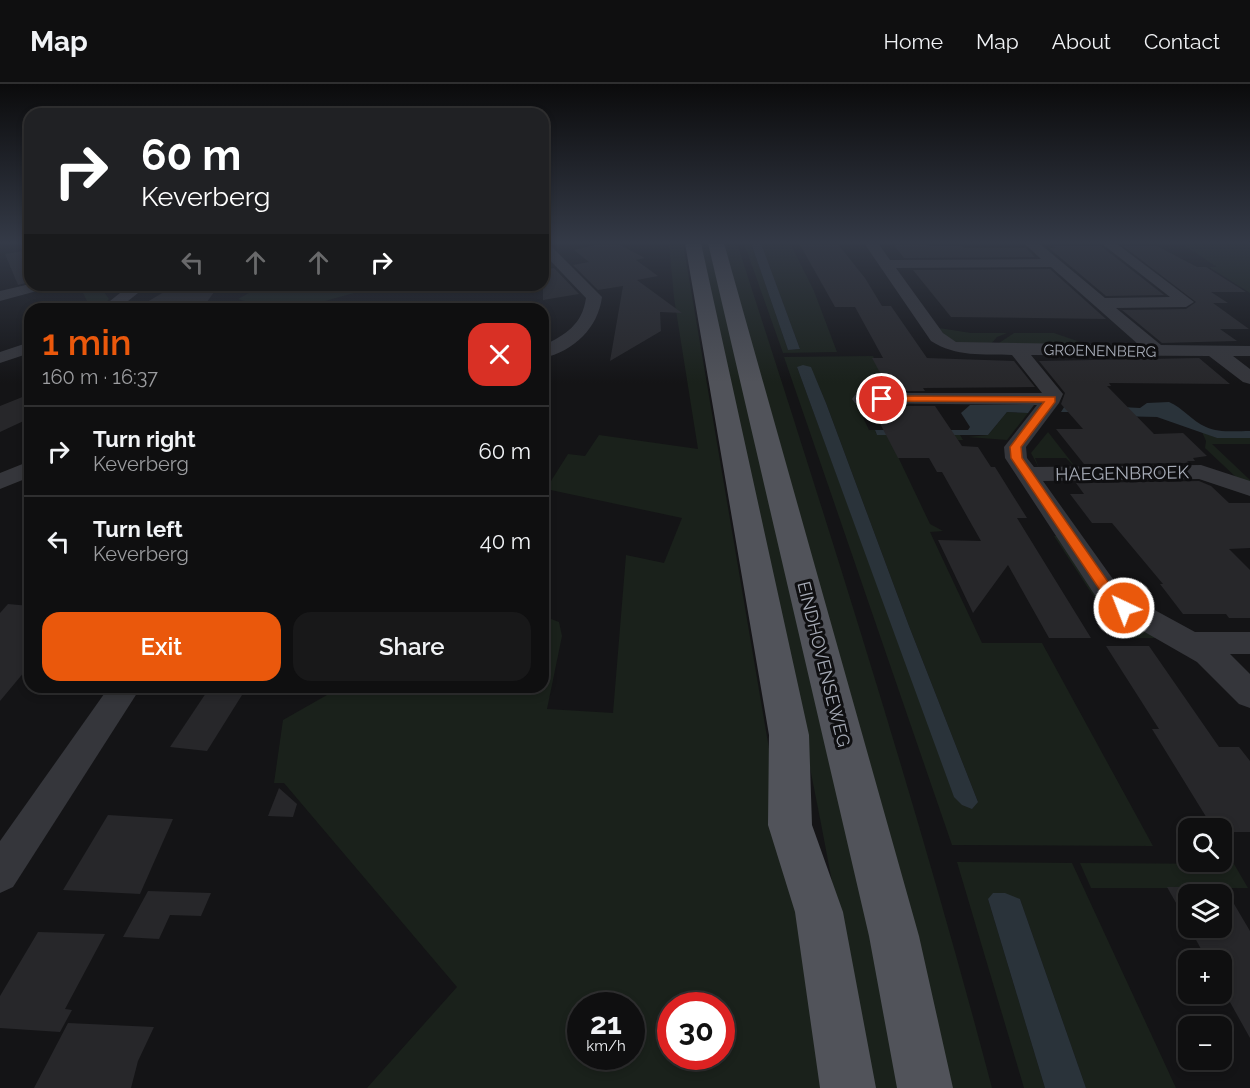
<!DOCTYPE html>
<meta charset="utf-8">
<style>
body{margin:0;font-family:Raleway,sans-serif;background:#181819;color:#f1f3f6;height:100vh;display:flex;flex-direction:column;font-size:22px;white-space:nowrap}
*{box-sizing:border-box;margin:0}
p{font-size:20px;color:#9b9c9f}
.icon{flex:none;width:33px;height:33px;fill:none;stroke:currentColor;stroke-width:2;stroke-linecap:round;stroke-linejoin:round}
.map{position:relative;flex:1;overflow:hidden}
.sheet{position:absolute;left:24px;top:219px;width:525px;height:390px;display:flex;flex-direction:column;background:#0f0f10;border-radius:18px;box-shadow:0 3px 9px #0003,0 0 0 2px #2f2f30}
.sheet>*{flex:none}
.guide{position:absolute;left:24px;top:24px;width:525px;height:183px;border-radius:18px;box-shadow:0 3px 9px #0003,0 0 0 2px #2f2f30;background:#202124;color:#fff;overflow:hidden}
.buttons{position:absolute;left:1178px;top:734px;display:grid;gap:12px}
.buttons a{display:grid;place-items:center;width:54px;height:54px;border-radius:12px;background:#0f0f10;box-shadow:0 3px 9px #0003,0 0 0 2px #2f2f30;font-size:30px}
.speed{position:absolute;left:567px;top:908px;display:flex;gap:12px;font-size:30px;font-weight:700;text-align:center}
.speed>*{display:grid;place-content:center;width:78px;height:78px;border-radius:50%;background:#0f0f10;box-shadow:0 3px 9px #0003,0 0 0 2px #2f2f30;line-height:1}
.speed small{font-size:15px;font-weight:400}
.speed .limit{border:9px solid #d22;background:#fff;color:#111}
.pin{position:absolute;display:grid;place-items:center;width:51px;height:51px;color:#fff;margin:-26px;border:3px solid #fff;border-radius:50%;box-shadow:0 2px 6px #0007}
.me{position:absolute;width:66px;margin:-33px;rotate:317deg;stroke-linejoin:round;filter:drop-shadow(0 0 4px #0008)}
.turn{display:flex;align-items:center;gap:21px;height:126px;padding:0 18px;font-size:27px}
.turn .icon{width:78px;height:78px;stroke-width:2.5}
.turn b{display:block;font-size:42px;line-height:51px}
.lanes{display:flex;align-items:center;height:57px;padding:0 18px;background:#0003;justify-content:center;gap:30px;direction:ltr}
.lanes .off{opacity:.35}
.round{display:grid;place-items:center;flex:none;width:63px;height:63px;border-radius:18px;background:#181819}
.summary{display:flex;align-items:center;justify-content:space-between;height:102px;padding:0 18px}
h1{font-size:36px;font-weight:600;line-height:45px;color:#ea580c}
.primary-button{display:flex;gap:12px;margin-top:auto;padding:12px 18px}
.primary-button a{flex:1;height:69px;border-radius:18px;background:#ea580c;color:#fff;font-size:24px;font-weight:600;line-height:69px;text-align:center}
.primary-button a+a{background:#181819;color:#f1f3f6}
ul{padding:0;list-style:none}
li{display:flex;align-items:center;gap:18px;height:90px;padding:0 18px;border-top:2px solid #2f2f30}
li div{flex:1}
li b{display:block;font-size:22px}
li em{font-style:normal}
header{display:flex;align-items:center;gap:36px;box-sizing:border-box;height:84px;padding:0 30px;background:#0f0f10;border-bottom:2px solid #2f2f30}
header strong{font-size:28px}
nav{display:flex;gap:33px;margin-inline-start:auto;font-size:21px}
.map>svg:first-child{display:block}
.green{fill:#1a211b;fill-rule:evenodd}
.water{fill:#2a333a}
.building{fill:#27272a}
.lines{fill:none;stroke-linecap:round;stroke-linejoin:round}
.street{fill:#35363b;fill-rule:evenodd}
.primary{fill:#51535a;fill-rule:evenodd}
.route{fill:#ea580c;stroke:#983908;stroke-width:1.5}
.labels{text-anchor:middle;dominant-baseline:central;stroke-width:6;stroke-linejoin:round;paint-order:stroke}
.far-street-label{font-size:15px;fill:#a6abb6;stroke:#0f0f11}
.street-label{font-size:18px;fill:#a6abb6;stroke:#0f0f11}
</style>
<header>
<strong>Map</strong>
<nav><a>Home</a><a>Map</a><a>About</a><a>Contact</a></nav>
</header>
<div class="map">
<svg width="1250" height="1004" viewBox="0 0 1250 1004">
<rect width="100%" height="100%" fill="#141416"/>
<g class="green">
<path d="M669,159H683L799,841L833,1004H367L457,903L284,699H274L283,636L341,603H543V539L551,535L559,538L562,552L547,625L613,629L626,471L664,479L682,434L546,405L568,370L585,372L599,351L698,365L674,214ZM580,921H632V972H580ZM670,921H722V972H670Z"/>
<path d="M698,159H708L729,244L906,1004H867C824,720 758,440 698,159Z"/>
<path d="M722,159H737C827,438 917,719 992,1004H949L906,814Z"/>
<polygon points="744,159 751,159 788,266 800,265 761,159 790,159 814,207 837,268 783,269"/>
<polygon points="1169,159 1250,161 1250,209 1209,183 1217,183 1184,161"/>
<polygon points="79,201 99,201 109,215 99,225 86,225 88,219"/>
<polygon points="263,201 383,201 296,225 256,225 261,222 238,215"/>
<path d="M939,244L971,249H1007L997,253L991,260C968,261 954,264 939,244Z"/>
<polygon points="1014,249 1054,249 1089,261 996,261"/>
<path d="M873,272L893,312L884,313L880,305L858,306L861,313H858L863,324L859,325L869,346H875L877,351H960L963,356H890L930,440L943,447L930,448L982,559H1042L1153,762L952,761L784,273ZM797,283L815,293L826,319L909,542L978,718L936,660Z"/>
<polygon points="1007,328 1028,329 1007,356 968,353 988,351"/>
<polygon points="1048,348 1076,384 1066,374 1035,374 1039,384 1031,369"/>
<polygon points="1202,348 1217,354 1250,354 1250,360 1212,360 1250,396 1250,401 1238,395 1205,364 1206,357"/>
<polygon points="1054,452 1059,452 1164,554 1121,554"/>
<polygon points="957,778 1072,779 1176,1004 1086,1004 1020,815 988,815 1045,1004 1024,1004"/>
<polygon points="1080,779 1234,780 1248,804 1091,804"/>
</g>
<g class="water">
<polygon points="751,159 761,159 800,265 788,266"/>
<polygon points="803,281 811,283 826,319 909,542 978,718 972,725 962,721 954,713 797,283"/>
<path d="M1169,318C1183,324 1192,337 1206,343C1219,349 1236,347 1250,347V354H1217L1157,333L1115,332L1098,328H1061L1066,320L1140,324L1147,319Z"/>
<polygon points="970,321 1034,321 1028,329 1007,328 988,351 877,351 875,346 968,346 970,343 961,329"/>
<polygon points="993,809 1005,809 1020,815 1086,1004 1045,1004 988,815"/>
</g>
<g class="building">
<polygon points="603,159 616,159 645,174 636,176 658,192 637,196 682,229 660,228 661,247 610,277 623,202 598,206 573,181 589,178 574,166"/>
<polygon points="799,159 837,159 865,194 882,222 891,222 927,274 1014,277 1035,303 923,304 925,307 890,307 872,274 883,274 855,223 835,223"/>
<polygon points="902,159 927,159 930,162 961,162 964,164 1026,164 1035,173 904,174 894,161 904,161"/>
<polygon points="1053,162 1101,162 1164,211 1106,212 1049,164 1057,164"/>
<polygon points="1123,162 1157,162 1197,183 1206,183 1246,208 1211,208 1228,219 1213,219 1249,245 1220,245 1237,257 1162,259 1122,226 1186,225 1196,218"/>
<polygon points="30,166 30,198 18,201 5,170"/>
<polygon points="554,184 579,210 543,216 543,186"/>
<polygon points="1050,185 1106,235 951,233 913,186"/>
<polygon points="176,201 219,201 202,225 135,225"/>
<polygon points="1199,274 1230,300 1109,299 1111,302 1107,302 1154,350 1183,349 1207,372 1193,374 1195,377 1187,377 1189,379 1084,380 1056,345 1083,345 1061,320 1065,309 1039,277"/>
<polygon points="30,310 30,334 0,348 0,322"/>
<polygon points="898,322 935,322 962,362 978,363 991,383 995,383 1027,434 1017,434 1091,554 1049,554 1008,481 973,529 938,456 981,457 942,388 937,388 929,374 898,374 872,324 899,324"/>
<polygon points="1199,397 1211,402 1229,419 1250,419 1250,464 1229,465 1250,486 1250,534 1229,534 1226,530 1183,530 1160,500 1163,500 1112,439 1092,439 1070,410 1084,410 1076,399"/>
<polygon points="8,520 30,522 30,581 0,617 0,529"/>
<polygon points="1106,562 1149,562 1219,663 1239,663 1250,677 1250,748 1221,748 1221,744 1213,744 1152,645 1159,645"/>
<polygon points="210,603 247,603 207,667 170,663"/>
<polygon points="279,704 297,720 293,733 268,732"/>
<polygon points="108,731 173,735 140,810 63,806"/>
<polygon points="1167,803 1224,803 1250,847 1250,954 1221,902 1221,876 1207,876 1189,843 1221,843 1221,810 1188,810 1188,840"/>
<polygon points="148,807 211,809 201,832 170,831 159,855 123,853"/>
<polygon points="38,848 105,850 65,925 72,926 60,948 0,944 0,912"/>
<polygon points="68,939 154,943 138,977 131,1004 34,1004"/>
</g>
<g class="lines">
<g class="street">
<path d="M543,159H548L602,213C598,244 574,267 543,274V262C566,250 582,241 586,214L543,169Z"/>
<path d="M864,159H878L890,176L1041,175L1024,159H1039L1105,214L1170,213L1101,159H1116L1194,218L1186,223L1116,224L1161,261L1250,262V272H1233L1250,285V300L1243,298L1209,272L1031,271L1063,310L1059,319L1026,363L1027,374L1034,383L1201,381L1250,397V412L1199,395L1043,397L1120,505L1129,512L1195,548H1250V570H1230L1250,590V624L1239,620L1197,578L1129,539L1100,519L1005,374L1004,363L1037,321L855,319L852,315L855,311L862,309H1042L1012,271C983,270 956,273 931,257ZM1051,183L1139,261L956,258L943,249L896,184Z"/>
<polygon points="30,200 51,201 48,204 0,217 0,207"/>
<polygon points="130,201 148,201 118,225 100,225"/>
<polygon points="30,258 30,269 0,279 0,268"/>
<polygon points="30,377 30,393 0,405 0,389"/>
<polygon points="109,603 141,603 13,803 0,809 0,757"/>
</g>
<g class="primary">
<polygon points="685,159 701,159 809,651 812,741 843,828 876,1004 820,1004 795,828 768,741 769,651"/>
<polygon points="708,159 724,159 919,852 953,1004 897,1004 869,852"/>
</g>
</g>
<linearGradient id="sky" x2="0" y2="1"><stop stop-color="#0b0b0c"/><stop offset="0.53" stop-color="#343a47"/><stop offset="1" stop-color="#343a47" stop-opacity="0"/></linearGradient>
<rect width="1250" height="299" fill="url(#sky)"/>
<polygon class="route" points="882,312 1055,313 1055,318 1021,363 1022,374 1115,508 1129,520 1129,527 1119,527 1106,515 1011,374 1010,363 1044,318 878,317 878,313"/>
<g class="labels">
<g class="far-street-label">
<text transform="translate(1100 267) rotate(1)">GROENENBERG</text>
</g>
<g class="street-label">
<text transform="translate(1122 389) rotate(-1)">HAEGENBROEK</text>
<text transform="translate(824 580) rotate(76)">EINDHOVENSEWEG</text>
</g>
</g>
</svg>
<div class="buttons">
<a><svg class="icon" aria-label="search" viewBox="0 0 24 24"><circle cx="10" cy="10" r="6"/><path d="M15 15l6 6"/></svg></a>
<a><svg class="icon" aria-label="layers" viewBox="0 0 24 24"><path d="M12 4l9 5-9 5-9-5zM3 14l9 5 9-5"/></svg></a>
<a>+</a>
<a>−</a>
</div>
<div class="speed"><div>21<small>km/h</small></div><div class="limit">30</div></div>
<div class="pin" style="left:882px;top:315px;background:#d93025"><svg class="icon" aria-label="arrive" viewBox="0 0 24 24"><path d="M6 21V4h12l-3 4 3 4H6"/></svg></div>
<svg class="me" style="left:1124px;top:524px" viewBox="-20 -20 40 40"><circle r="17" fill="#ea580c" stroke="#fff" stroke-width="3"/><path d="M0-11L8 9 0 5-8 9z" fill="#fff"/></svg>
<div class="guide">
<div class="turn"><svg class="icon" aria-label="right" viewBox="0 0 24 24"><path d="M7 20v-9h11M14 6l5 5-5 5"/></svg><div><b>60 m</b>Keverberg</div></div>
<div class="lanes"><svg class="icon off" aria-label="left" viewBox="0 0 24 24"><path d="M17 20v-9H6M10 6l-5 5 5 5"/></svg><svg class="icon off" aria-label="ahead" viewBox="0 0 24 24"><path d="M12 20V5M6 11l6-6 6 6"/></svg><svg class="icon off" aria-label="ahead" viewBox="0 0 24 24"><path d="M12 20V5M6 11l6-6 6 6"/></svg><svg class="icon" aria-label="right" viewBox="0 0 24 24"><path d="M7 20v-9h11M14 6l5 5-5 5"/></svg></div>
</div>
<section class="sheet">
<div class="summary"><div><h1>1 min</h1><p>160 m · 16:37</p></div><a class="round" style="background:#d93025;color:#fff"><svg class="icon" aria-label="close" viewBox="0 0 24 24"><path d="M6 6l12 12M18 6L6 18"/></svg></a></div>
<ul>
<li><svg class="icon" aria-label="right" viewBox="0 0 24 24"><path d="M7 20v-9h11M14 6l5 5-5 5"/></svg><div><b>Turn right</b><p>Keverberg</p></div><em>60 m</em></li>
<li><svg class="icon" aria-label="left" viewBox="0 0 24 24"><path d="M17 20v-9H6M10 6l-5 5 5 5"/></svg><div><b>Turn left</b><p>Keverberg</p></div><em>40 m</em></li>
</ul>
<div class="primary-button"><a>Exit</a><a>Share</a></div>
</section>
</div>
